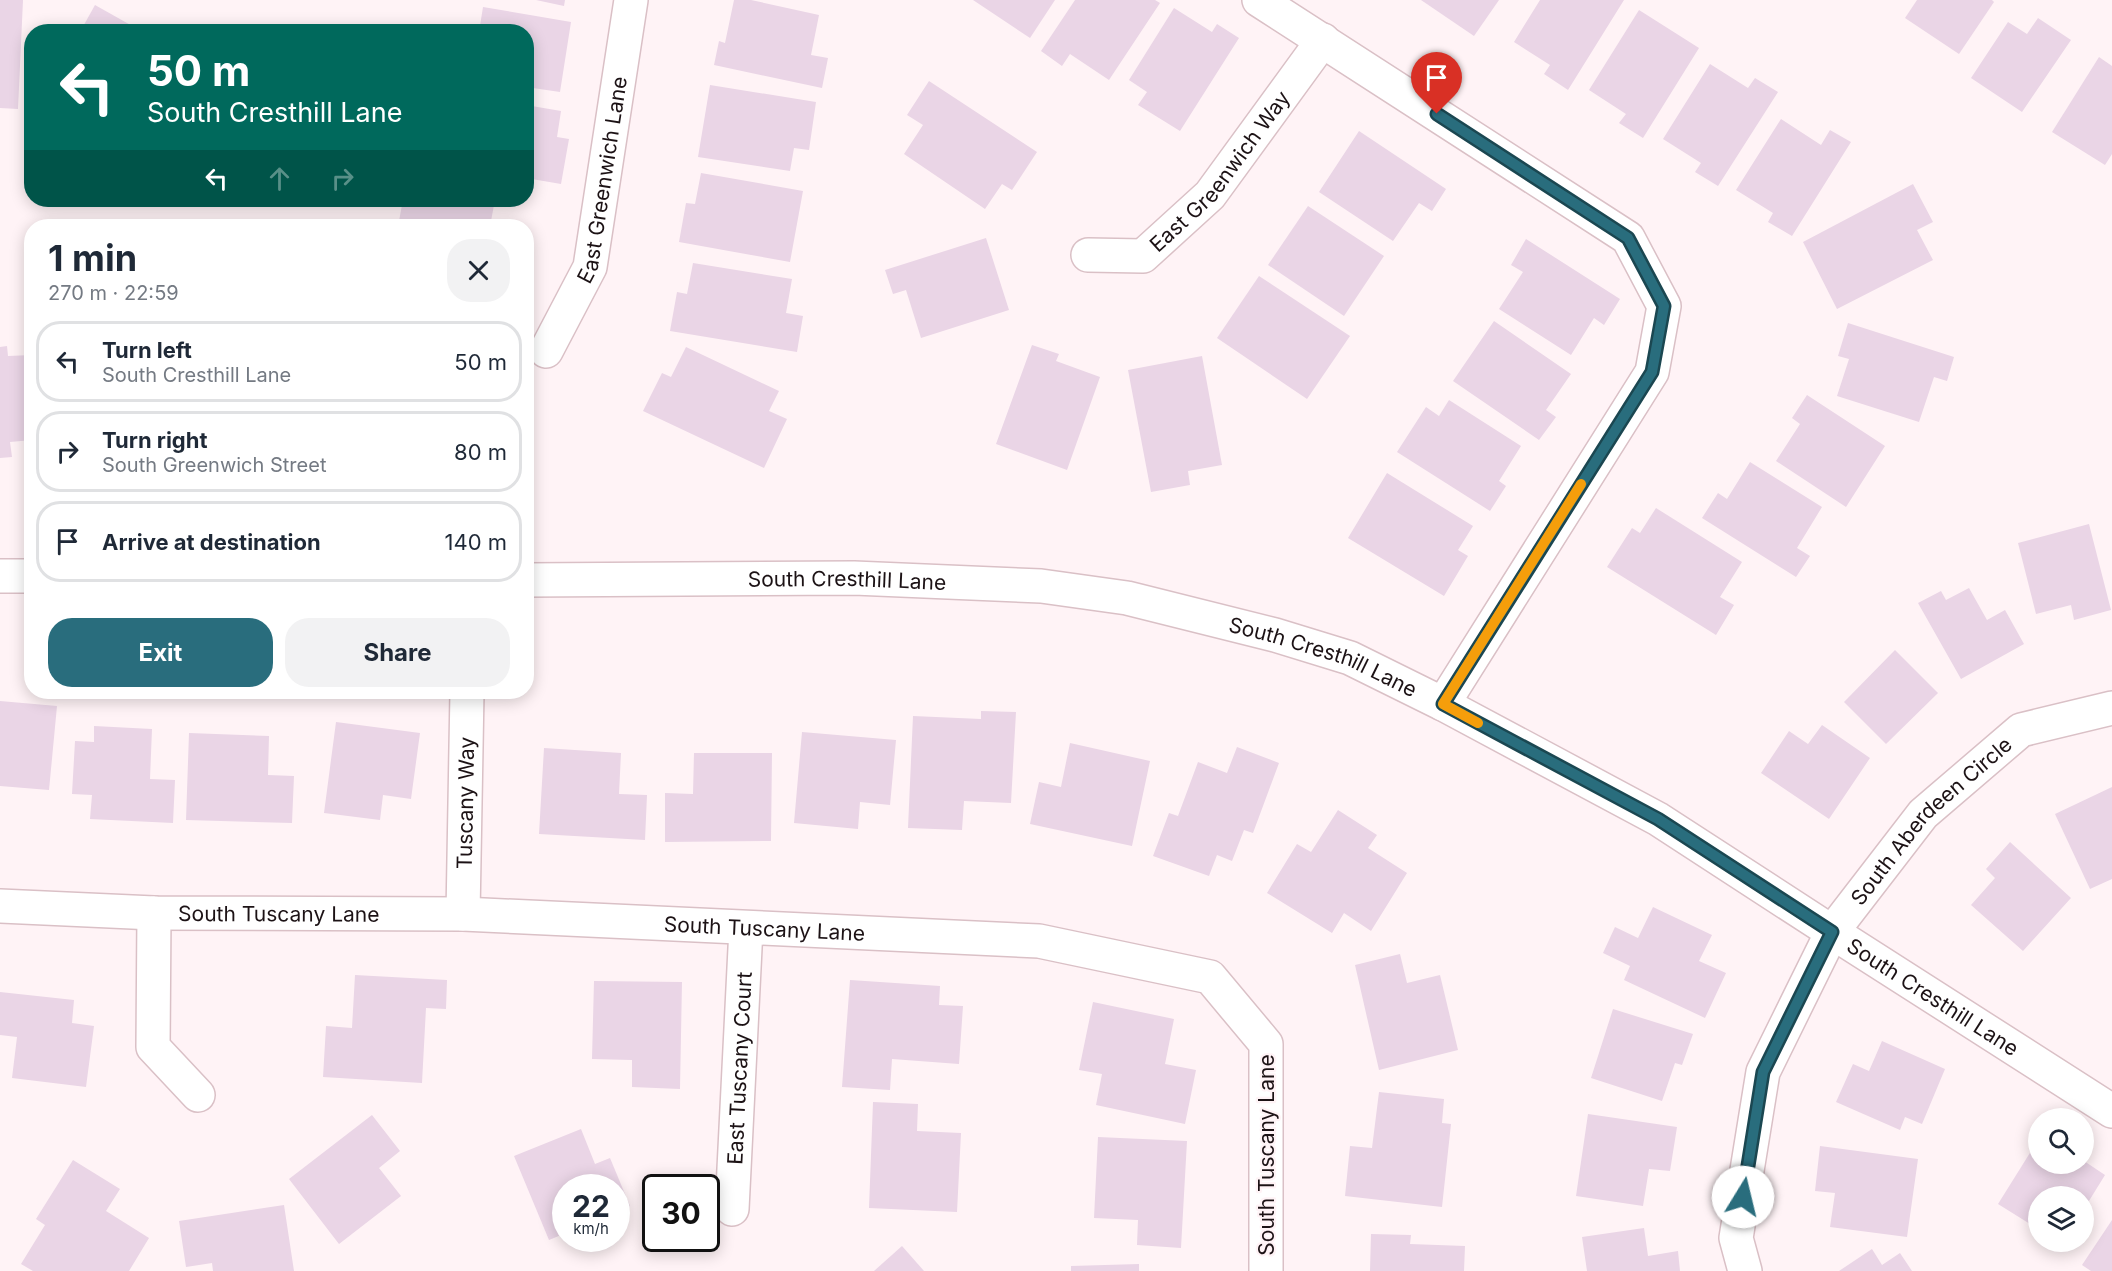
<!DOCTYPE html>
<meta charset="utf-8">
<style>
body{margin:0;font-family:Inter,sans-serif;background:#f2f2f3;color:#1f2937;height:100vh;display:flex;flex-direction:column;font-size:22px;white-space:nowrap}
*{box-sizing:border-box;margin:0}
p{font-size:20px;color:#747a83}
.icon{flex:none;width:33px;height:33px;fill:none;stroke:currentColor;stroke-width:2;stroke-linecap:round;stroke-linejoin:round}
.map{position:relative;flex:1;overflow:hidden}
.side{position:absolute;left:24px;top:219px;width:510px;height:480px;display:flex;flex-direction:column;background:#fff;border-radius:24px;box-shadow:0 3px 15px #0003}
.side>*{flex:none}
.top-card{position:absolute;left:24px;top:24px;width:510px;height:183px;border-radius:24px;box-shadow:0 3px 15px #0003;background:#00695c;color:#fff;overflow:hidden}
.buttons{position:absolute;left:2028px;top:1108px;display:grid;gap:12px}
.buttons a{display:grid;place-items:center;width:66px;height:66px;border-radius:50%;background:#fff;box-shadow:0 3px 15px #0003;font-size:30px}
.speed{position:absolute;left:552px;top:1174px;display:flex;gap:12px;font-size:30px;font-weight:700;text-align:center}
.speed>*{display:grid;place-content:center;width:78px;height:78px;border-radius:50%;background:#fff;box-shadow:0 3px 15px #0003;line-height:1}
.speed small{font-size:15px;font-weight:400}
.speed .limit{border:3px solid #111;border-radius:9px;background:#fff;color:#111}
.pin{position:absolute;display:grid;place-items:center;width:51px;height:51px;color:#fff;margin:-62px -26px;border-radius:50% 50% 50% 0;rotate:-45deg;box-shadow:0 0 6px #0007}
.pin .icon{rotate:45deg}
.me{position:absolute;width:66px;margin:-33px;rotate:9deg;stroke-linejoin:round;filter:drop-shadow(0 0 4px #0008)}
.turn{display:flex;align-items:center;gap:21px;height:126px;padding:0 24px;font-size:27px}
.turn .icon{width:78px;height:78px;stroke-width:2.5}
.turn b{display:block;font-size:42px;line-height:51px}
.lanes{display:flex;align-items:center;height:57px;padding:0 24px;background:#0003;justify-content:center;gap:30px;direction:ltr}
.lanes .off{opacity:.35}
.round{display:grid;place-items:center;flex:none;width:63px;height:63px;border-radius:24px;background:#f2f2f3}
.headline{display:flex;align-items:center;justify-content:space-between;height:102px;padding:0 24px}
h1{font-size:36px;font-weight:700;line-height:45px}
.cta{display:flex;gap:12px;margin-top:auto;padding:12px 24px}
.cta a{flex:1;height:69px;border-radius:24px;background:#296d7d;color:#fff;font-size:24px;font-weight:700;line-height:69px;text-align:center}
.cta a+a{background:#f2f2f3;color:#1f2937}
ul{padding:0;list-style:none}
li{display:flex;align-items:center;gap:18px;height:81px;margin:0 12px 9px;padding:0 12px;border:3px solid #e0e1e3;border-radius:24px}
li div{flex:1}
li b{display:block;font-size:22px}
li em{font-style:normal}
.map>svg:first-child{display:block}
.building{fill:#ead5e6}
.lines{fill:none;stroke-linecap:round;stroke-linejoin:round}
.street-casing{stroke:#dac0c6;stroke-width:36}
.secondary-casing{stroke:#dac0c6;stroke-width:36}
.street{stroke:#fff;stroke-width:33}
.secondary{stroke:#fff;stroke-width:33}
.route-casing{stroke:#1b4751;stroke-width:15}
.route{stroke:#296d7d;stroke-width:10}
.slow{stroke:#f59e0b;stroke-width:10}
.labels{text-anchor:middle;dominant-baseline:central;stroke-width:4.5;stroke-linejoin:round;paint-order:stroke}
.street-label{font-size:21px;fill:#1c1215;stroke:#fff3f6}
</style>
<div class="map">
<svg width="2112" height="1271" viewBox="0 0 2112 1271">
<rect width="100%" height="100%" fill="#fff3f6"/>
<g class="building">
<polygon points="0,0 23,0 18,109 0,108"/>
<polygon points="536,0 565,0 564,6"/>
<polygon points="734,0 751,0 819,15 811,55 828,58 822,88 714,65 719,41 725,43"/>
<polygon points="973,0 1055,0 1030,38"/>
<polygon points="1075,0 1155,0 1160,3 1109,80 1070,54 1062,66 1041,51"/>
<polygon points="1421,0 1499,0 1474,36"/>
<polygon points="1540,0 1624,0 1568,90 1544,74 1550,65 1514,42"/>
<polygon points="1917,0 1992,0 1994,2 1959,54 1905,18"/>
<polygon points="95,5 143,32 80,32"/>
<polygon points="483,7 571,22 560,92 526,87 526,32 479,32"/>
<polygon points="1174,8 1212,32 1217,24 1239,38 1180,131 1138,105 1147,92 1129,80"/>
<polygon points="1639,10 1699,48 1643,138 1619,123 1626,114 1589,90"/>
<polygon points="2038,18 2071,40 2022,112 1971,78 2008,22 2027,34"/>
<polygon points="2099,57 2112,66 2112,154 2105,165 2052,132"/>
<polygon points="1710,64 1748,88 1755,78 1778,92 1718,186 1695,172 1701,163 1663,139"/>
<polygon points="929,81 1037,152 1012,190 1002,184 985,209 904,154 923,125 907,115"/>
<polygon points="710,85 816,102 809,150 794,148 790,171 698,157"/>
<polygon points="526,105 561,111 557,137 569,139 561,184 526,178"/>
<polygon points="1781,119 1821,145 1830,130 1851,142 1792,236 1768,222 1773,213 1736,190"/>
<polygon points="1359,131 1446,189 1432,211 1419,203 1393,241 1319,192"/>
<polygon points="701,173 803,191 790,262 679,242 686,203 695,204"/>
<polygon points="1913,184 1933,222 1917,230 1933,260 1837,309 1803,242"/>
<polygon points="403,200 495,200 490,226 398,226"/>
<polygon points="1308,206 1384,256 1344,316 1268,265"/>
<polygon points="986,238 1009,310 921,338 906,290 893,294 885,270"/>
<polygon points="1526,239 1620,299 1604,325 1594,318 1571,355 1499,309 1523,272 1511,265"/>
<polygon points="693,263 792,279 786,313 803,316 797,352 670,331 677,292 687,294"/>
<polygon points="1259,276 1350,336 1307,399 1217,338"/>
<polygon points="1494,321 1571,374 1546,410 1556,417 1539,440 1453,381"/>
<polygon points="1848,323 1954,357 1947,381 1934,377 1919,422 1837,396 1849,359 1838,356"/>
<polygon points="1032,345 1059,354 1056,361 1100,377 1067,470 996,444"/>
<polygon points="7,346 8,356 32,355 32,440 10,442 12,457 0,458 0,347"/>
<polygon points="686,347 779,391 769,411 787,419 764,468 643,411 662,373 671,377"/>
<polygon points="1202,356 1222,465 1188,471 1190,485 1151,492 1128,370"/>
<polygon points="1807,395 1885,446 1846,507 1776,461 1800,424 1792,418"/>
<polygon points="1449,400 1521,446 1499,481 1506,486 1490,511 1397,452 1426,407 1439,416"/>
<polygon points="1750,462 1822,507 1797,548 1810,556 1796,577 1702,518 1718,493 1727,499"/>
<polygon points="1387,473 1473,526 1458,550 1468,556 1444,596 1348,538"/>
<polygon points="1656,508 1742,562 1720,597 1734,605 1716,635 1607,567 1632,528 1640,533"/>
<polygon points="2089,524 2111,610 2074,620 2071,605 2036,614 2018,543"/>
<polygon points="1969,588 1987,620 2005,610 2024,644 1961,679 1918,603 1941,591 1946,600"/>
<polygon points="1895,650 1938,693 1886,744 1844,702"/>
<polygon points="0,701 57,706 49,790 0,786"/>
<polygon points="981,711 1016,712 1011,803 964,801 962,830 908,828 913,716 981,719"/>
<polygon points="336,722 420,733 411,799 383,795 380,820 324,813"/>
<polygon points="1822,725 1870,758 1829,819 1761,773 1789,731 1808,744"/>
<polygon points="94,726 152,729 150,779 175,780 173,823 90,819 92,795 72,794 75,741 94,742"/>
<polygon points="802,732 896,740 890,805 860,802 858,829 794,823"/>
<polygon points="189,733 269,736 268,775 294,776 292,823 186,820"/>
<polygon points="1070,743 1150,761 1132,846 1030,824 1039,782 1061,787"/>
<polygon points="1237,747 1279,763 1253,833 1244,830 1232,861 1217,855 1209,876 1153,856 1169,813 1178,816 1198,762 1227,773"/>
<polygon points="544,748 621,753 619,794 647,795 645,840 539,834"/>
<polygon points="694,753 772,753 771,841 665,842 665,793 693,794"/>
<polygon points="2112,787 2112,879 2090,889 2055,814"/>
<polygon points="1338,810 1377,835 1368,848 1407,873 1371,931 1344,913 1332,933 1267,893 1297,844 1311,852"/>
<polygon points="2010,842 2071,898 2023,951 1971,905 1995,878 1986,869"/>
<polygon points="1653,907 1712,935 1699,961 1726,973 1705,1018 1624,980 1630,966 1603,953 1615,927 1638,938"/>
<polygon points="1400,954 1407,983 1440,975 1458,1050 1379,1070 1355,965"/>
<polygon points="355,975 447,980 446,1009 426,1008 422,1083 323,1077 326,1026 352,1028"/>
<polygon points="850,980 940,986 939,1005 963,1006 959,1064 892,1059 890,1090 842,1087"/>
<polygon points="594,981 682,982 680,1089 632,1087 632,1060 592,1059"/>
<polygon points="0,992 74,1000 72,1023 94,1026 86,1087 12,1078 17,1037 0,1035"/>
<polygon points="1093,1002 1174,1019 1165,1064 1196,1070 1185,1124 1096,1105 1102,1074 1079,1070"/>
<polygon points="1613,1009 1693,1034 1682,1065 1675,1063 1662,1101 1591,1078"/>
<polygon points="1882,1041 1945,1069 1922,1124 1905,1117 1900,1130 1836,1102 1853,1064 1869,1071"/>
<polygon points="1379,1092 1444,1099 1442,1123 1451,1124 1442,1207 1345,1196 1350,1146 1372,1148"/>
<polygon points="873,1102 918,1104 917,1131 961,1133 957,1212 869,1208"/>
<polygon points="1588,1114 1677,1127 1670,1171 1649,1169 1643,1206 1576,1196"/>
<polygon points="372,1115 400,1151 379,1168 401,1196 339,1244 289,1179"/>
<polygon points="581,1129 595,1164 610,1158 630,1206 616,1212 616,1188 566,1188 566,1233 549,1240 514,1156"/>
<polygon points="1098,1137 1187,1141 1181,1248 1137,1245 1138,1220 1094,1218"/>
<polygon points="1820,1146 1918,1159 1907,1237 1830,1227 1835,1193 1815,1191"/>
<polygon points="2033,1148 2038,1152 2038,1164 2084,1164 2084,1161 2105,1175 2084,1209 2084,1197 2038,1197 2038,1229 1998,1204"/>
<polygon points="73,1160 120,1189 106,1211 149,1238 129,1271 33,1271 21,1264 45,1225 36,1219"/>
<polygon points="284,1205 294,1271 213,1271 212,1263 186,1267 179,1221"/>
<polygon points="2112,1220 2112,1271 2091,1271 2082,1265"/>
<polygon points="1644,1228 1648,1256 1678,1251 1680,1271 1587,1271 1582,1237"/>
<polygon points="1371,1234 1411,1235 1410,1244 1465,1246 1464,1271 1370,1271"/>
<polygon points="902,1246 924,1271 874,1271"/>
<polygon points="1872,1249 1882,1265 1900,1253 1912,1271 1839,1271"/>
<polygon points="1139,1264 1139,1271 1071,1271 1071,1266"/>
</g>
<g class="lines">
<defs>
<g id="street">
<polyline points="1259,0 1628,238 1664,306 1652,372 1443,704"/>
<path id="s1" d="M1088,255L1143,256L1210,195L1323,40"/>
<path id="s2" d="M546,351L590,267L631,0"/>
<path id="s3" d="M0,906L154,913L463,914L1039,941L1210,977L1266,1044V1271"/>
<polyline points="154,913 153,1047 198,1095"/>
<path id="s4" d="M463,914L467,692"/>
<path id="s5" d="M1832,932L2112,1111"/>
<path id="s6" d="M732,1209L746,928"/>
<path id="s7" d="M1745,1271L1736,1238L1763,1072L1832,932L1923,814L2021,730L2112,708"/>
</g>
<g id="secondary">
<polyline points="0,576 32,576"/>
<path id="s8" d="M526,580L854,578L1041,586L1127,598L1275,635L1350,658L1443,704L1658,819L1832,932"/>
</g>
</defs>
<use href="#street" class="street-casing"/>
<use href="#secondary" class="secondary-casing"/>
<use href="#street" class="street"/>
<use href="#secondary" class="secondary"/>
</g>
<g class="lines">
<defs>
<polyline id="route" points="1437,114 1628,238 1664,306 1652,372 1443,704 1658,819 1832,932 1763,1072 1743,1197"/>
</defs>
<use href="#route" class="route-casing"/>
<use href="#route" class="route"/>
<polyline class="slow" points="1478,723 1443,704 1581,484"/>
</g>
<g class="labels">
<g class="street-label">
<text stroke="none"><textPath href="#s1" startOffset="170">East Greenwich Way</textPath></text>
<text stroke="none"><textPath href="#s2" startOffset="183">East Greenwich Lane</textPath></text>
<text stroke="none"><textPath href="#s8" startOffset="321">South Cresthill Lane</textPath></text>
<text stroke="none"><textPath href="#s8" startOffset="807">South Cresthill Lane</textPath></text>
<text stroke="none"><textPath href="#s4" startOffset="111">Tuscany Way</textPath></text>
<text stroke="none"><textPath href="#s7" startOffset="508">South Aberdeen Circle</textPath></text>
<text stroke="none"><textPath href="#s3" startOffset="279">South Tuscany Lane</textPath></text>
<text stroke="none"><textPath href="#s3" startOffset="765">South Tuscany Lane</textPath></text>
<text stroke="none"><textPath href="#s5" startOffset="120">South Cresthill Lane</textPath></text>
<text stroke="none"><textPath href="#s6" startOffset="141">East Tuscany Court</textPath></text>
<text transform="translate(1266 1155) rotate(-90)">South Tuscany Lane</text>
</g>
</g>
</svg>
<div class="buttons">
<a><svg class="icon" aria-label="search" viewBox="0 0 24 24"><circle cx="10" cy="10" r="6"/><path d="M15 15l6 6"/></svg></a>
<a><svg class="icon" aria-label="layers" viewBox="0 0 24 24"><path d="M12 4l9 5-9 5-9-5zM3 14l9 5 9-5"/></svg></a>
</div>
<div class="speed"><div>22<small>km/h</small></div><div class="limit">30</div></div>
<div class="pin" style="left:1437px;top:114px;background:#d93025"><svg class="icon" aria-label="arrive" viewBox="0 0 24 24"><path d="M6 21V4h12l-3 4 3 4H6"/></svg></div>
<svg class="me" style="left:1743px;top:1197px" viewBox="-20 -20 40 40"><circle r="19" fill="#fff"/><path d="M0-13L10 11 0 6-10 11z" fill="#296d7d"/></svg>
<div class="top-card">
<div class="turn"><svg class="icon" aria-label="left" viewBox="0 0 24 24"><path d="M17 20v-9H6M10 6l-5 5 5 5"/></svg><div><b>50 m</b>South Cresthill Lane</div></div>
<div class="lanes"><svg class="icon" aria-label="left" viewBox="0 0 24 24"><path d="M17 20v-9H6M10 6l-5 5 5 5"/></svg><svg class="icon off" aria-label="ahead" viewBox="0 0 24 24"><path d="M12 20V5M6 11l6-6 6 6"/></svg><svg class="icon off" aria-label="right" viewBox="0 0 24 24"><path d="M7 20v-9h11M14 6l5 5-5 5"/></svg></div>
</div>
<section class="side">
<div class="headline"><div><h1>1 min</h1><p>270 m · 22:59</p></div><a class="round"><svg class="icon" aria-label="close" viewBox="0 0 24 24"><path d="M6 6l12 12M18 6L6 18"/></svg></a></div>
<ul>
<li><svg class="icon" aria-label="left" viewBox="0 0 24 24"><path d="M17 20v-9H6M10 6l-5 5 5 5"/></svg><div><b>Turn left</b><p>South Cresthill Lane</p></div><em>50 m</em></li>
<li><svg class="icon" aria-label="right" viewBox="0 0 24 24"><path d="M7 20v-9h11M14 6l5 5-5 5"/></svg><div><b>Turn right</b><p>South Greenwich Street</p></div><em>80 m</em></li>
<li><svg class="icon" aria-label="arrive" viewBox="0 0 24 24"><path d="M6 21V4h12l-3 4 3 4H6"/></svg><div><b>Arrive at destination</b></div><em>140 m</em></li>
</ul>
<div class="cta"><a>Exit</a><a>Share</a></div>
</section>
</div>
